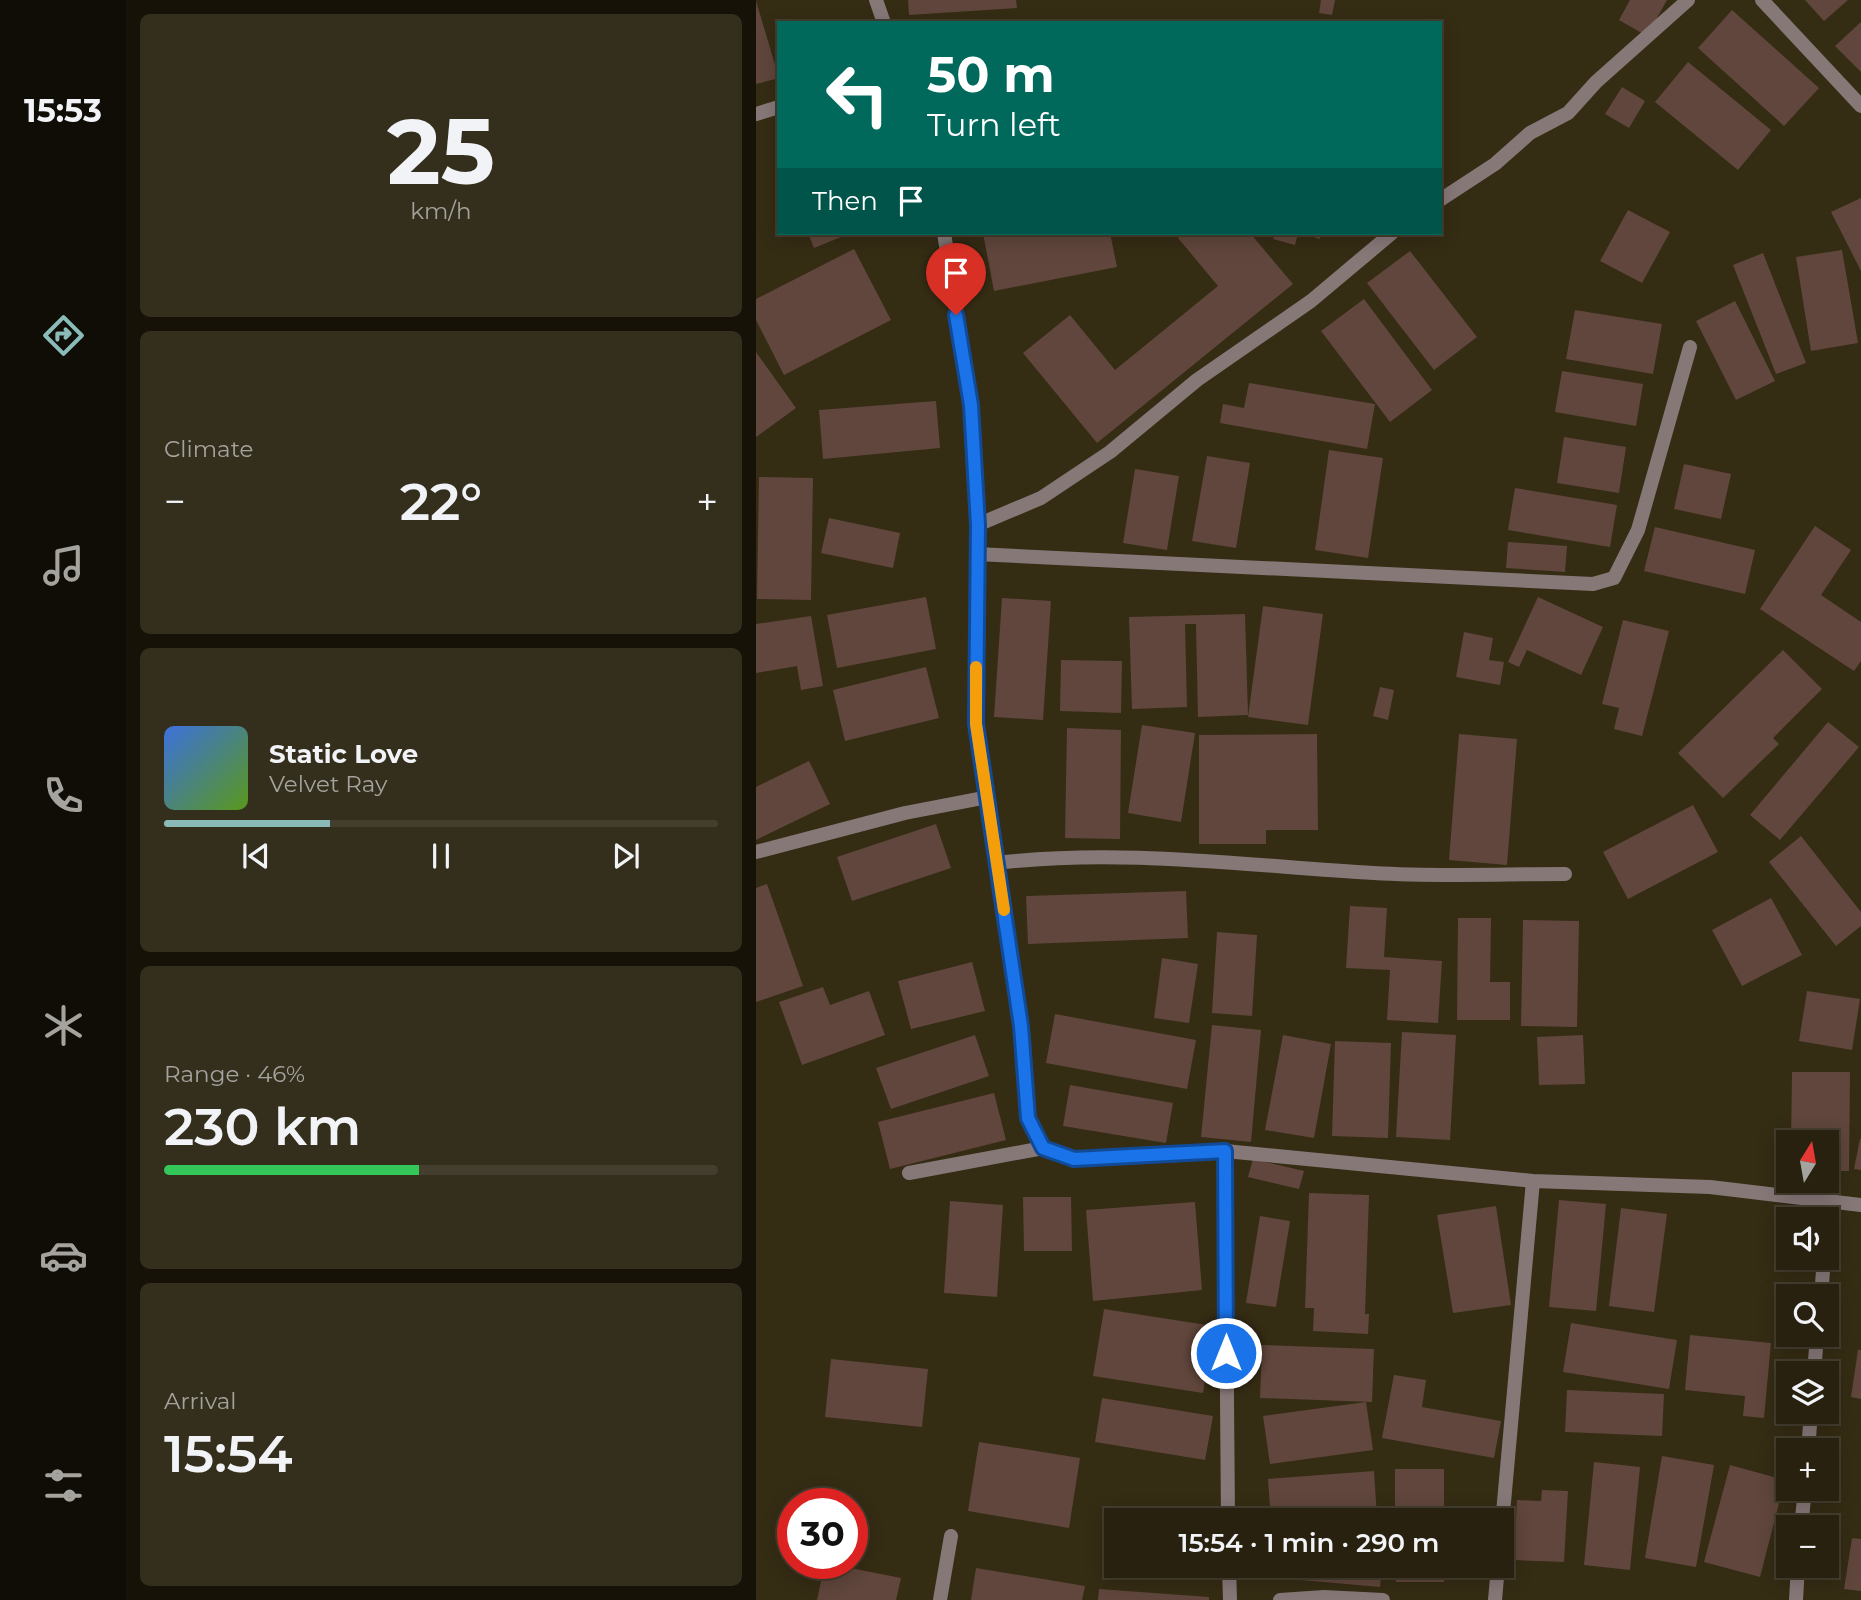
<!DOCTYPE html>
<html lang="en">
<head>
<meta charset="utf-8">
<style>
	body { margin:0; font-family:Montserrat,sans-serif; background:#342e1d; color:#f1f3f6; height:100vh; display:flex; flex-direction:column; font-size:26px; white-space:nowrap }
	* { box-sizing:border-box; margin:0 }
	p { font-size:23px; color:#a5a39e }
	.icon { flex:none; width:38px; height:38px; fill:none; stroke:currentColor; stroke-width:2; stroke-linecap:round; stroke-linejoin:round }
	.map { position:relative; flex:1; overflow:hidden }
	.sheet { display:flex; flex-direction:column; gap:14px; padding:14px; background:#161208; width:630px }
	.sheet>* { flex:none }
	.hud { position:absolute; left:21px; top:21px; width:665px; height:214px; border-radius:0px; box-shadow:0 4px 18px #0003,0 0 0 2px #443e2f; background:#00695c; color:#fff; overflow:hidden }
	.needle { width:46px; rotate:11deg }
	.fabs { position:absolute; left:1020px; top:1130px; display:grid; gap:14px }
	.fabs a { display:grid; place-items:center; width:63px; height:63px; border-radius:0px; background:#28210f; box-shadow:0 4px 18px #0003,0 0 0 2px #443e2f; font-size:35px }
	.speed { position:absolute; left:21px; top:1488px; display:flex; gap:14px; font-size:35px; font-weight:700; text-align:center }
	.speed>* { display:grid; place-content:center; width:91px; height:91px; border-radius:50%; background:#28210f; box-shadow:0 4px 18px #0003,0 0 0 2px #443e2f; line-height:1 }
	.speed .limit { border:10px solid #d22; background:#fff; color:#111 }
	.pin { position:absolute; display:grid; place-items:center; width:60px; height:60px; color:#fff; margin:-72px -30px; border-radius:50% 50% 50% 0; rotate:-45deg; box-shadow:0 0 7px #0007 }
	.pin .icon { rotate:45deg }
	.me { position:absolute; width:77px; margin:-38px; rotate:0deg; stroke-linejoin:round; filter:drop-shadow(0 0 5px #0008) }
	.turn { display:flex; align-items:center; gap:24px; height:147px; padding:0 35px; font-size:32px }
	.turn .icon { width:91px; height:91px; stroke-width:2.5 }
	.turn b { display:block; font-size:49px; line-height:60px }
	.then { display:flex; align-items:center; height:66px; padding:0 35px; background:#0003; gap:14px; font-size:26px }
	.big { font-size:52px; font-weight:600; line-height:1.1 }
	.sheet .widget { flex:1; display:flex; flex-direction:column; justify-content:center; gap:10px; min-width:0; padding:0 24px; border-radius:10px; background:#342e1d }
	.sheet .dial { align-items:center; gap:0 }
	.dial b { font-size:91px; line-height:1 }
	.song { display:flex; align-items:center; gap:21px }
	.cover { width:84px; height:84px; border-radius:10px; background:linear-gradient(135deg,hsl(220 70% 55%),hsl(90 70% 35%)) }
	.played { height:7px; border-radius:4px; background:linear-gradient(90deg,#8bbbb9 30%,#443e2f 30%) }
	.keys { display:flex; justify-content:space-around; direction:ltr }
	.heat { display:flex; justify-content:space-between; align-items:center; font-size:38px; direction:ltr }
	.charge { height:10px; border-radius:5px; background:linear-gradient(90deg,#34c759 46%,#443e2f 0) }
	.trip { position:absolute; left:348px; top:1508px; width:410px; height:70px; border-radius:0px; background:#28210f; box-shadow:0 4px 18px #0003,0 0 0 2px #443e2f; font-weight:600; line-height:70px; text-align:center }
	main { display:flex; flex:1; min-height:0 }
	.dock { display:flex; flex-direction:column; width:126px; justify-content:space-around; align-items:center; background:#100d06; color:#a5a39e }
	.dock .icon { width:49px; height:49px }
	.dock .active { color:#8bbbb9 }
	.dock b { font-size:32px; color:#f1f3f6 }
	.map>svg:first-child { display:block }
	.building { fill:#60463c }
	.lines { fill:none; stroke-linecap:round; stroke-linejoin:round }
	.minor { stroke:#877878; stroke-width:14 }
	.route-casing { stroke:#114b97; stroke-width:18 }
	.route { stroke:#1a73e8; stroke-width:12 }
	.slow { stroke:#f59e0b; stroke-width:12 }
</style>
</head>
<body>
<main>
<nav class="dock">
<b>15:53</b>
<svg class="icon active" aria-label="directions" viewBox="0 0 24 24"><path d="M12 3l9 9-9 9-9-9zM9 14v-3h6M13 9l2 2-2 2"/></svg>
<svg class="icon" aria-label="music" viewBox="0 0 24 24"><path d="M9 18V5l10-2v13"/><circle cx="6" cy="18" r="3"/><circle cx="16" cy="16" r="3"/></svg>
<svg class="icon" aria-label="phone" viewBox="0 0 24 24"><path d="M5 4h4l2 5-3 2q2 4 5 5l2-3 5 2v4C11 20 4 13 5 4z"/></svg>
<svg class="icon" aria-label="climate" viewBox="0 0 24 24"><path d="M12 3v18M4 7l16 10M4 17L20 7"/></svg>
<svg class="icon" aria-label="car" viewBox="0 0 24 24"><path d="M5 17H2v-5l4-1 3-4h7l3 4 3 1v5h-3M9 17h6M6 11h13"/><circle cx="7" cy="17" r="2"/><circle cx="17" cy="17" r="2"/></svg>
<svg class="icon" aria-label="filters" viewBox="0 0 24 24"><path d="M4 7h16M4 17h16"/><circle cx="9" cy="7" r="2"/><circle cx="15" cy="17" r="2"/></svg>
</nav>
<section class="sheet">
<div class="widget dial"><b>25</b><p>km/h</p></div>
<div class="widget"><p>Climate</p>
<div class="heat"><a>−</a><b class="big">22°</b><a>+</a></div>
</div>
<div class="widget">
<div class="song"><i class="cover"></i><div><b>Static Love</b><p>Velvet Ray</p></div></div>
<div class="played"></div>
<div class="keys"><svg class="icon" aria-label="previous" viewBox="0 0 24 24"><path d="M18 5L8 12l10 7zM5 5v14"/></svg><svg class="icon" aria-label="pause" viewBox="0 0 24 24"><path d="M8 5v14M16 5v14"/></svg><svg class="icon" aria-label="next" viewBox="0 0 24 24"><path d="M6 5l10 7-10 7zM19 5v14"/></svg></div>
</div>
<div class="widget"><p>Range · 46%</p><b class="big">230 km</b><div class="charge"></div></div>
<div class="widget"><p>Arrival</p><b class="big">15:54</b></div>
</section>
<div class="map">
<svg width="1105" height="1600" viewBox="0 0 1105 1600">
	<rect width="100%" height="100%" fill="#352c14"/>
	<path class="building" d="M152,0H260L261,8L153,15Z
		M565,0H579L576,15L563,13Z
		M874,0H911L891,36L863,20Z
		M1049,0H1092L1068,21Z
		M0,1L23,78L0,84Z
		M976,10L1063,88L1028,126L942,48Z
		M1105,22V72L1079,46Z
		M932,62L1015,130L982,170L899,102Z
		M866,87L889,101L873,128L849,114Z
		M1105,198V271L1075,212Z
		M872,210L914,232L886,283L844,261Z
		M52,233H95L58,248Z
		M227,233H354L361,267L238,291Z
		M428,233H494L537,284L341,443L267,353L314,315L359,370L462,286L422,238Z
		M519,233H542L539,245L517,239Z
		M544,233H565L564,239Z
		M98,249L135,320L28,375L0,320V299Z
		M1086,250L1102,343L1055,351L1040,257Z
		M654,251L721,337L678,370L611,283Z
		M1007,253L1050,363L1020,374L977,265Z
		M608,299L676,390L634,422L565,331Z
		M979,301L1019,381L980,400L940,321Z
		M819,310L906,324L897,374L810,359Z
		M0,352L40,408L0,437Z
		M806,371L887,384L880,426L799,412Z
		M493,383L619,404L611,449L464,423L467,404L488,408Z
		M180,401L184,448L67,459L63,410Z
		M808,437L870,447L863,493L801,483Z
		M573,450L627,458L612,558L559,550Z
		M451,456L494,463L480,548L436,541Z
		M928,464L975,474L965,519L918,509Z
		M379,469L423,476L411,550L367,543Z
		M3,477L57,478L55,600L1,599Z
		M759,488L861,505L854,547L752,530Z
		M73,518L144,533L137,568L65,553Z
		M1059,526L1095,550L1065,595L1105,622V661L1098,671L1004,609Z
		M899,527L999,550L989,594L888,571Z
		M752,542L811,546L809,572L750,568Z
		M170,597L180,649L81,668L71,615Z
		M782,597L847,627L825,675L771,650L763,667L752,662Z
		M246,598L295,601L287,720L238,717Z
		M507,606L567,614L552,725L492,717Z
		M489,614L492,715L442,717L440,624H429L431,707L376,709L373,617Z
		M55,616L67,686L45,690L41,666L0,673V624Z
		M867,620L913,631L886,736L858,729L863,708L846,704Z
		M708,632L737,638L733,660L748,662L744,685L700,677Z
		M1027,650L1066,689L1017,738L1023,744L967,798L922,753Z
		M305,660L366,661L365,713L304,711Z
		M170,667L183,718L89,741L77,690Z
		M624,687L638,690L632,720L617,716Z
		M1072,722L1103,747L1024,840L994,815Z
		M386,725L439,733L425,822L372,813Z
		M311,728L365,730L364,839L309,838Z
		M561,734L562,830H510V844H443V735Z
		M703,734L761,739L751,865L693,860Z
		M53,761L74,804L0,840V787Z
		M937,805L962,852L872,899L847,852Z
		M180,824L195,868L96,901L81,857Z
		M1045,836L1105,912V926L1080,946L1013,862Z
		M11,884L47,986L0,1002V888Z
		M430,891L432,938L272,944L270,896Z
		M1015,898L1046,955L986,986L956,930Z
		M594,906L631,908L628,957L686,961L682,1023L631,1020L634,970L590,968Z
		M702,918H735L734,982H754V1020H701Z
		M767,920L823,921L821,1027L765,1026Z
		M461,932L501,935L496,1016L456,1013Z
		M406,958L442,964L433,1023L398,1018Z
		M216,962L229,1011L155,1029L142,981Z
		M67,987L74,1005L113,991L129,1035L46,1065L23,1002Z
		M1051,991L1104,999L1096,1050L1043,1041Z
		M299,1014L440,1040L431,1089L290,1063Z
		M456,1025L505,1030L495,1142L445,1137Z
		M646,1032L700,1035L694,1140L640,1137Z
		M219,1035L233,1076L135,1109L120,1068Z
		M527,1035L575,1044L558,1138L509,1130Z
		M827,1035L829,1084L783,1085L781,1037Z
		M579,1041L635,1043L632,1138L576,1136Z
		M1036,1072H1094L1093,1171H1071V1143H1035Z
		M314,1085L417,1103L410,1143L307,1126Z
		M238,1093L250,1140L134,1169L122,1122Z
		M1104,1139H1105V1170L1098,1169Z
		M497,1159L548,1171L543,1189L492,1177Z
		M553,1193L613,1195L609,1314H613L612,1334L557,1331L558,1308H549Z
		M267,1197H315L316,1251H268Z
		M803,1200L850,1204L840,1311L793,1307Z
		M194,1201L247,1205L241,1297L188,1293Z
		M439,1202L446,1290L337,1301L330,1210Z
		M740,1206L755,1305L697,1313L681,1215Z
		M865,1208L911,1214L898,1312L853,1306Z
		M504,1216L534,1221L520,1307L490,1303Z
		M348,1309L457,1326L447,1393L337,1376Z
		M815,1323L921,1340L913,1389L807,1372Z
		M934,1335L1015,1343L1008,1418L987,1416L989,1396L929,1390Z
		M506,1345L618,1349L616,1402L504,1398Z
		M1102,1350H1105V1399L1095,1397Z
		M75,1359L172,1369L166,1427L69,1417Z
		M638,1375L670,1380L666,1407L745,1421L738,1458L626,1438Z
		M811,1390L908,1394L906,1436L809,1432Z
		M346,1398L457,1416L449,1460L339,1442Z
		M610,1402L617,1450L514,1464L507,1416Z
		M223,1442L324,1458L313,1528L212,1511Z
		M906,1456L958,1465L940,1567L889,1558Z
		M838,1462L884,1467L874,1570L828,1565Z
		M974,1465L1029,1480L1004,1577L948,1562Z
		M639,1469H688V1521H639Z
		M618,1471L621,1517L515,1521L512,1479Z
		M786,1490L812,1491L808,1562L758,1560L761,1500L785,1501Z
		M1096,1538L1105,1539V1591L1088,1589Z
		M69,1563L145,1578L140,1600H61Z
		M511,1566H626L624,1587L510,1577Z
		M640,1566H688V1582H640Z
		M220,1568L329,1586L326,1600H215Z
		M343,1589L453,1597V1600H342Z"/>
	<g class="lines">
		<path class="minor" d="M120,0L128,23
			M1006,0L1105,106
			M0,114L23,107
			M684,200L739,164L774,133L812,113L840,82L932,0
			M188,233L215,405L221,525L220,724L265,1026L272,1118L287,1148L318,1159L469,1151L777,1181L954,1187L1105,1205
			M221,525L285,498L354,452L441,380L555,301L636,233
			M220,554L837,584L858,578L882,530L934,347
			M0,852L149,813L232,797
			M241,863C365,848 494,866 618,873C681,877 746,874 809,874
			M469,1151L472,1521
			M153,1173L287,1148
			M1071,1220L1073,1199
			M1065,1297L1068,1258
			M1058,1374L1061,1335
			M1052,1451L1055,1412
			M746,1524L777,1181
			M1045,1528L1049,1489
			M473,1566L474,1600
			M184,1600L195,1536
			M524,1600L568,1597L627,1600
			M739,1600L742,1566
			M1040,1600L1042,1566"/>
	</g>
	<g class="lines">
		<defs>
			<path id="route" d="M200,315L215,405L222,525L220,724L265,1026L272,1118L287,1148L318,1159L469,1151L470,1353"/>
		</defs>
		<use href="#route" class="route-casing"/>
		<use href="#route" class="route"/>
		<path class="slow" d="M220,667V724L248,910"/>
	</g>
</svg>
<div class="fabs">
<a><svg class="needle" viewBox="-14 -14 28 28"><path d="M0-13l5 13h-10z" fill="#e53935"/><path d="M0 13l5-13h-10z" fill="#a5a39e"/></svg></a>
<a><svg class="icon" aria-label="sound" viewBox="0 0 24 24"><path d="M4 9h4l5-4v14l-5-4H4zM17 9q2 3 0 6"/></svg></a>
<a><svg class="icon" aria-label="search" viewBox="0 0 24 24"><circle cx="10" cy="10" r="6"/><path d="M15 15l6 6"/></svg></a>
<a><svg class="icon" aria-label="layers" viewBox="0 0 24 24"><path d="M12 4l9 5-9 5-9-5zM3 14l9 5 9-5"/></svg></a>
<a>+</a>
<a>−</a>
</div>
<div class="speed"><div class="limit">30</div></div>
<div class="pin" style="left:200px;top:315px;background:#d93025"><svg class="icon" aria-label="arrive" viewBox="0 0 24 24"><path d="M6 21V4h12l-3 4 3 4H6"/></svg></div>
<svg class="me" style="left:470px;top:1353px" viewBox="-20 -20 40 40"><circle r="17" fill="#1a73e8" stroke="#fff" stroke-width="3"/><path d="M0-11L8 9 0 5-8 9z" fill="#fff"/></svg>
<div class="trip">15:54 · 1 min · 290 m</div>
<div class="hud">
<div class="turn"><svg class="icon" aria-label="left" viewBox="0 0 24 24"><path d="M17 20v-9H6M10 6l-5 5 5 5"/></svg><div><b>50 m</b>Turn left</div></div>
<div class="then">Then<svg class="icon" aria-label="arrive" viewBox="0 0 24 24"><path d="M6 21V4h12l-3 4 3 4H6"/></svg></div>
</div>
</div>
</main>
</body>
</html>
